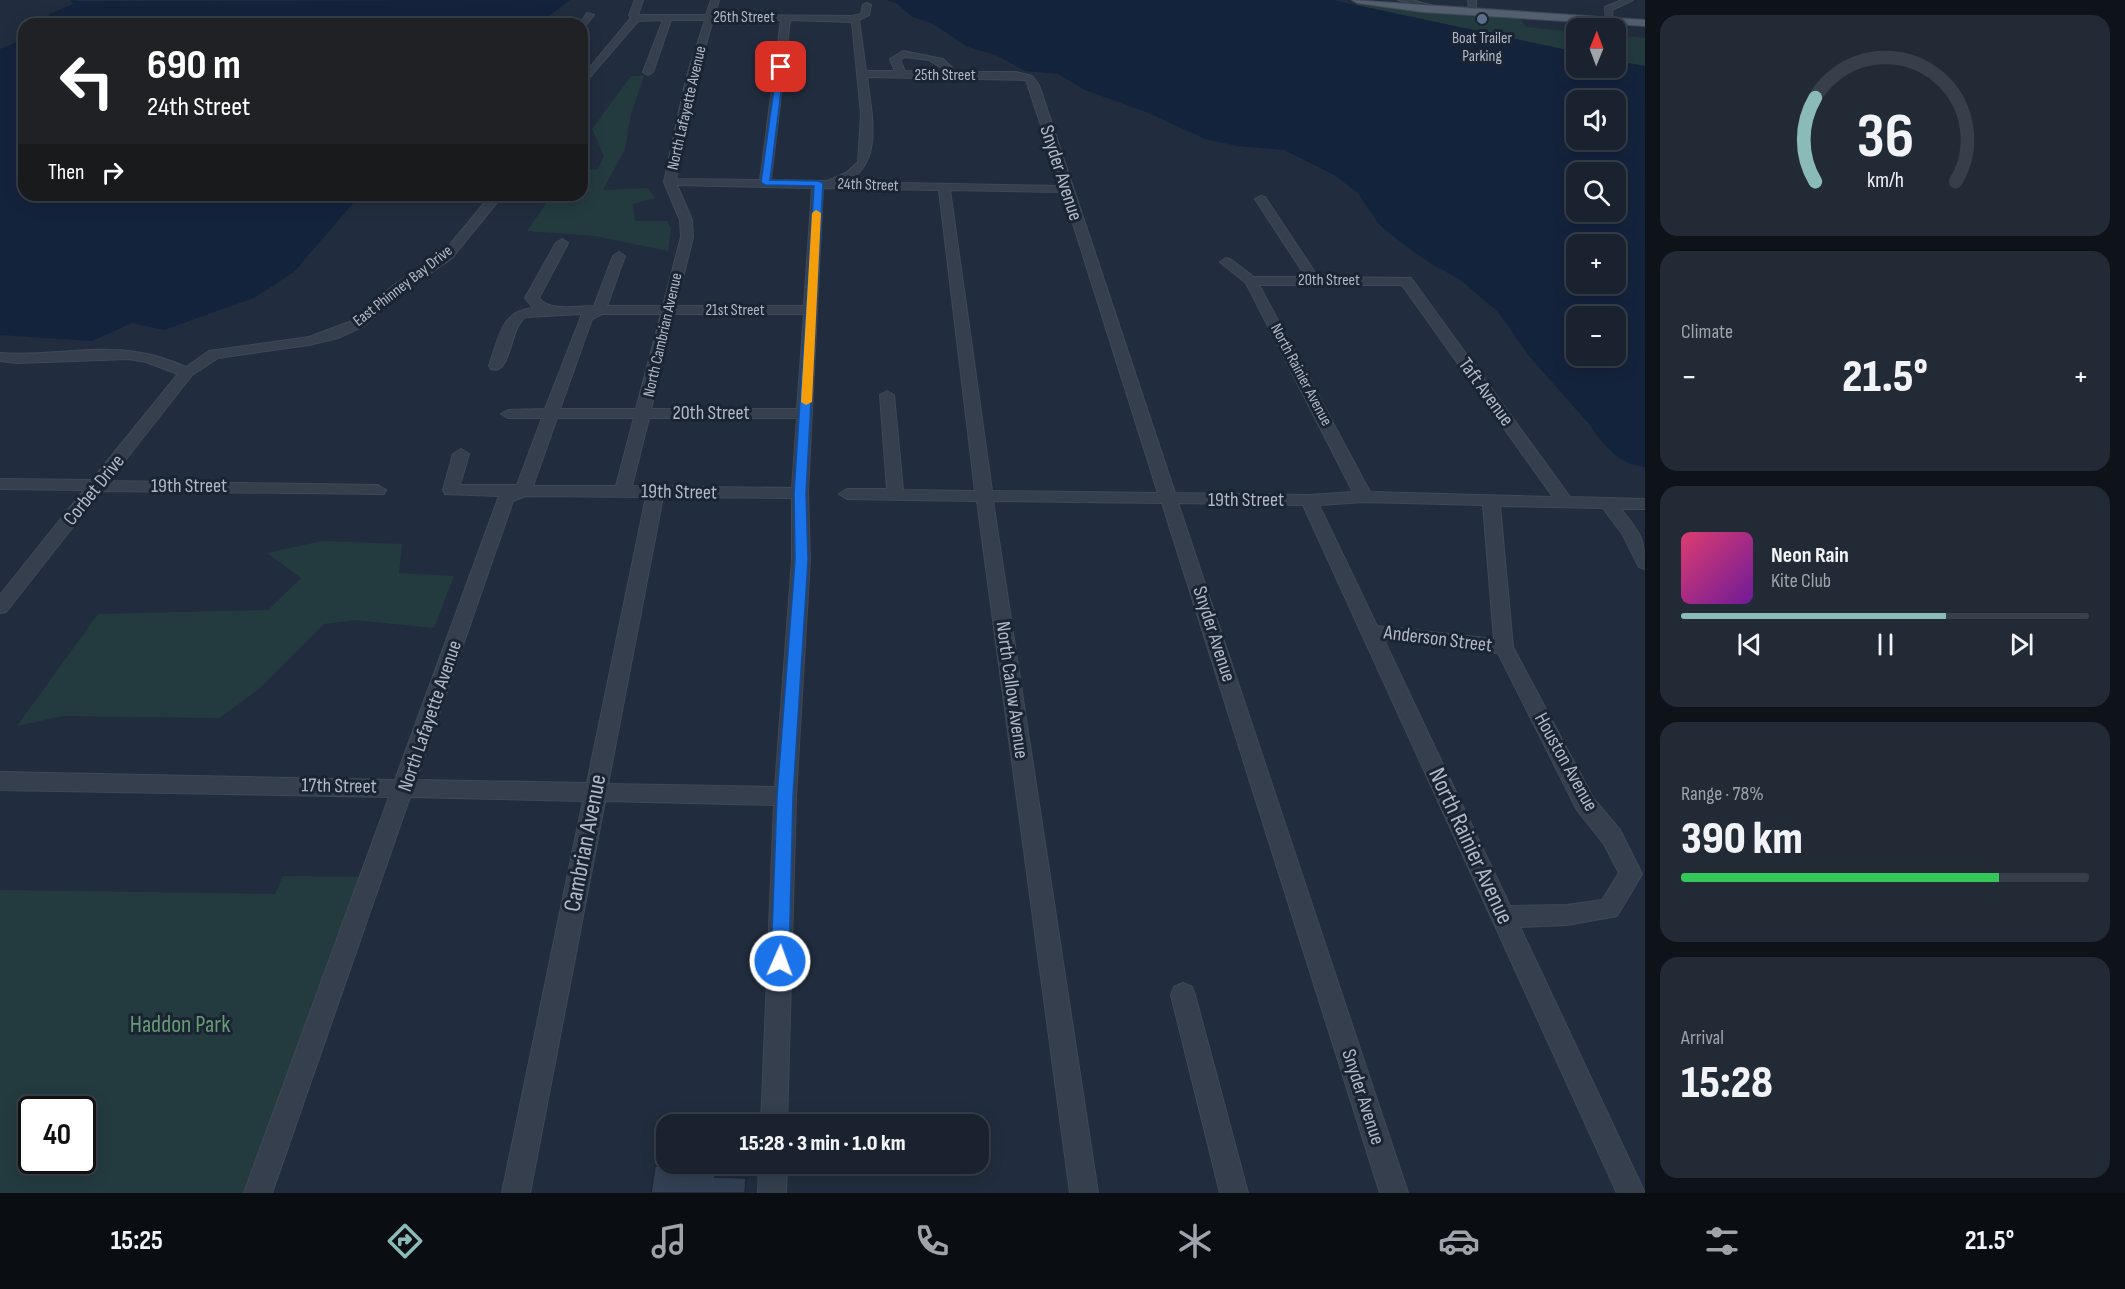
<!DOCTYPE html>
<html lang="en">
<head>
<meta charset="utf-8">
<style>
	body { margin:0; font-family:"Sofia Sans Condensed",sans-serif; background:#222a36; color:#f1f3f6; height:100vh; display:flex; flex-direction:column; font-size:22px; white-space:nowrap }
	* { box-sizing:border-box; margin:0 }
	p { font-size:20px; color:#9fa4aa }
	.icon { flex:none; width:33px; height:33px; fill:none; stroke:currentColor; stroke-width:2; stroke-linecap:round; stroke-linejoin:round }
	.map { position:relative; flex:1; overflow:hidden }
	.side { display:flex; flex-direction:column; gap:15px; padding:15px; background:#0e1319; width:480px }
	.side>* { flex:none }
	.hud { position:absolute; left:18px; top:18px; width:570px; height:183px; border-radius:18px; box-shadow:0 3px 15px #0003,0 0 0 2px #373f4a; background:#202124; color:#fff; overflow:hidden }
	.needle { width:39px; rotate:1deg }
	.tools { position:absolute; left:1566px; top:18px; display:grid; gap:12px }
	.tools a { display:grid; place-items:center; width:60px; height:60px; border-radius:12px; background:#19222e; box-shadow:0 3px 15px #0003,0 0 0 2px #373f4a; font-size:30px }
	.speed { position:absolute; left:18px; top:1096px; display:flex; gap:12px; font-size:30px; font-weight:700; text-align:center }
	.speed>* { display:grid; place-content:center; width:78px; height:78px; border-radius:50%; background:#19222e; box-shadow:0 3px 15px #0003,0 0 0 2px #373f4a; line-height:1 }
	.speed .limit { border:3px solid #111; border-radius:9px; background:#fff; color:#111 }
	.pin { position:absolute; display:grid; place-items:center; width:51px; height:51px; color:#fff; margin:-26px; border-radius:12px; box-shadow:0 3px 9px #0006 }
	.me { position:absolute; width:66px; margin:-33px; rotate:2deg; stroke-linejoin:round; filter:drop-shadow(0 0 4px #0008) }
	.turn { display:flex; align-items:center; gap:21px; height:126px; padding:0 30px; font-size:27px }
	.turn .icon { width:78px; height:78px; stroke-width:2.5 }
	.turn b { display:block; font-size:42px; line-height:51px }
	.then { display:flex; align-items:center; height:57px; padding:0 30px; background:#0003; gap:12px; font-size:22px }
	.big { font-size:45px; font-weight:800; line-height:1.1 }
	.side .card { flex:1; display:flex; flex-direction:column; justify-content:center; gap:9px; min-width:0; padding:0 21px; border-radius:18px; background:#222a36 }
	.side .dial { align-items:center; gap:0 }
	.dial svg { height:156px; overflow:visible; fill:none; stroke:#373f4a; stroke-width:7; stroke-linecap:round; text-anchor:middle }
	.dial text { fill:#f1f3f6; stroke:none }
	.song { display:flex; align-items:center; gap:18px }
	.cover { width:72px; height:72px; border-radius:9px; background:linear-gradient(135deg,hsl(340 70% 55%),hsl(280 70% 35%)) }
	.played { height:6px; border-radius:3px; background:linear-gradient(90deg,#8bbbb9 65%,#373f4a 65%) }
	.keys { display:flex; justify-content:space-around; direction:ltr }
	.heat { display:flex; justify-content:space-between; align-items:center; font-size:33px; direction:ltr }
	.charge { height:9px; border-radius:4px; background:linear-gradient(90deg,#34c759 78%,#373f4a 0) }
	.trip { position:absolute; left:656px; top:1114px; width:333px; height:60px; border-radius:18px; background:#19222e; box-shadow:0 3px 15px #0003,0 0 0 2px #373f4a; font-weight:800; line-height:60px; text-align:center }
	.menu { display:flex; height:96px; justify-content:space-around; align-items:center; background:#0a0e12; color:#9fa4aa }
	.menu .icon { width:42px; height:42px }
	.menu .active { color:#8bbbb9 }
	.menu b { font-size:27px; color:#f1f3f6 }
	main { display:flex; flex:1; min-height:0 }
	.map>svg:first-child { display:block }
	.green { fill:#233b3f; fill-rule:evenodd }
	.water { fill:#14233c; fill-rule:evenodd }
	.building { fill:#334054; stroke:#1d2634; stroke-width:1.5 }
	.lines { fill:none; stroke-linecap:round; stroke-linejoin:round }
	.minor-casing { stroke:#3f4856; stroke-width:2 }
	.major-casing { stroke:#3f4856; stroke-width:2 }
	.minor { fill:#353f4e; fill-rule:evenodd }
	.major { fill:#535e6e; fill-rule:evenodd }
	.route { fill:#1a73e8; stroke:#114b97; stroke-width:1.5 }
	.slow { fill:#f59e0b }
	.service-dot { fill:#5c6f8a; stroke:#1b2432; stroke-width:2 }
	.labels { text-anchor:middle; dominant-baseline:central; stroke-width:6; stroke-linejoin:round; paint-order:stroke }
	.far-street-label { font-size:16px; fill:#b1b9c9; stroke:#1b2432 }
	.far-poi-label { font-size:16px; fill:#b1b9c9; stroke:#1b2432 }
	.street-label { font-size:20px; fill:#b1b9c9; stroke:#1b2432 }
	.near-street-label { font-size:24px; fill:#b1b9c9; stroke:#1b2432 }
	.near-park-label { font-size:24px; fill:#669c74; stroke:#1b2432 }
</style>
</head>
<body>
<main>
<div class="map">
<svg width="1645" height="1193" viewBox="0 0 1645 1193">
	<rect width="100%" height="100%" fill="#212d3e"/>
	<path class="green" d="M1363,1L1517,15L1526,27L1576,32V52L1355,5Z
		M1616,35L1645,38V66L1616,61Z
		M631,76H644L631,114L625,149L603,190L648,188L655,198L633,204L635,221H667L671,229L668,251L595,236L527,231L552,195H582V170L598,169L604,156L592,129Z
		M322,541L402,544L399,573L454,576L434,628L354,620L324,624L259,689L219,718L63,716L17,726L98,614L268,610L301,578L267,553Z
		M283,876L372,877L258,1193H0V890L275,894ZM32,1110H82V1161H32Z"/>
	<path class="water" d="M71,0L80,1L570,0L539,24H42L51,13L73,4Z
		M886,0H1333L1576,52V68H1616V61L1645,66V467L1630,464L1616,456L1603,443L1589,424L1529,356L1498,312L1459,279L1428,262L1390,234L1378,223L1358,193L1334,175L1284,150L1237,146L1205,139L1146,112L1085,90L1058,74L1025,71L996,55L968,47L933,24L911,16L896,3ZM1576,100H1616V140H1576ZM1576,172H1616V212H1576ZM1576,244H1616V284H1576ZM1576,316H1616V356H1576Z
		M24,39V195H360L294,272L254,298L164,330L132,323L92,341L0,335V49Z"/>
	<path class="building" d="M655,1166L716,1168L715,1177L746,1178L745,1193H651Z"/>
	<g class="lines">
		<defs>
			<path id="minor" d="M635,0H643L638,15H706L711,0H719L715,15L852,16L861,14L863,5L867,3L871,5L869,15L859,20L866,71H895L890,59L903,51L943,59L957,72H1016L1032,76L1039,85L1175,493L1309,495L1353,492L1246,283L1220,262L1226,258L1230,259L1254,277H1306L1255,199L1261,196L1265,197L1318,277L1411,278L1570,497L1645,499V509H1621C1640,533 1645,537 1645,569L1639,567L1623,535L1603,508L1500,506L1513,647L1593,798L1620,830L1642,874L1617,916L1567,925L1520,927L1645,1193H1617L1303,505L1178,503L1408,1193H1380L1162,503L993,501L1098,1193H1070L977,501L847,499L839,494L847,489H887L880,395L887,391L894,395L903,490L975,491L939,190L823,188L808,493L810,560L796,796L787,1125H761L774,805L605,801L530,1193H502L583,801L410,797L272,1193H244L389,797L0,790V772L395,780L499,496L445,494L443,490L453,454L461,449L469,454L460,485H517L542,418H508L501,414L508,410L545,409L582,314L526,317C510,327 512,366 496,370L491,369L489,366C499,339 500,311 533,308L525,298L556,243L562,239L568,243L539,298C549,312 578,306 594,306L613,256L619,252L625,256L607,306H663L681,237L680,220L664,182L686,79L705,20H671L653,72L648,75L643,72L663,20L638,21L582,86V77L631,18L629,15ZM713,20H781L760,180L676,179L696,79ZM790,20L852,22L861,114L858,162L846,173L827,181L771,180ZM905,57L929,60L948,72L905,71L900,60ZM867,77L1026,80L1061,186L845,182C885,164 871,112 867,77ZM677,185L812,188L804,306H676L693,237L692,220ZM950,190L1063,192L1158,493L992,491ZM1259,285H1402L1553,497L1370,492ZM602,314H661L636,409H560L592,319ZM674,314H804L797,409H651ZM557,418H634L616,486H533ZM649,418H797L792,488L632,486ZM526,496L646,497L587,783L416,780L513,501ZM663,497L792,498V560L775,787L608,784ZM1364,502L1483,505L1494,639L1377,626L1319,505ZM1384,640L1498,653L1577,810L1604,844L1619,873L1602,900L1567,905L1510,906Z
				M1398,0H1412L1448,10L1444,12Z
				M1468,0H1476V14L1469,12Z
				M1622,0H1633L1612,10L1613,21L1606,23L1605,7Z
				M587,13L594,15L582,30L580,24Z
				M491,195H503L451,259L404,291L362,327L338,338L309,345L218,358L192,375L109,481L378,485L386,490L384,494L101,491L6,612L0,613V595L84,490L0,489V479L92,480L178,374L146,362L129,359L17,363L0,361V353C45,357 91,345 136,352C153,354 170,360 186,367L209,351L309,337L352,321L394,285L443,253Z
				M1183,983L1192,987L1195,995L1248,1193H1220L1171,995L1174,987Z
				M759,1164H787L786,1193H758Z"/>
			<path id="major" d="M1352,0L1645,20V26L1422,12L1357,3Z"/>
		</defs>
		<use href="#minor" class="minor-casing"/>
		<use href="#major" class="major-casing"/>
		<use href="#minor" class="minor"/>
		<use href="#major" class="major"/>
	</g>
	<path class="route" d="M781,65L784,67L770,180L818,181L823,183L806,493L808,560L793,796L789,961L786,967L780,969L773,967L771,961L777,796L795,560L794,493L814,186L765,185L761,182L777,67Z"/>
	<path class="slow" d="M816,210L821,213L812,402L806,405L801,402L812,213Z"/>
	<circle class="service-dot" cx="1482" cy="19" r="6"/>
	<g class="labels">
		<g class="far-street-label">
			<text x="744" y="17">26th Street</text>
			<text x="945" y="75">25th Street</text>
			<text transform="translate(687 108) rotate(-77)">North Lafayette Avenue</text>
			<text transform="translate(868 185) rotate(2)">24th Street</text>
			<text x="1329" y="280">20th Street</text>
			<text transform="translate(403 286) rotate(-38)">East Phinney Bay Drive</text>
			<text x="735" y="310">21st Street</text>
			<text transform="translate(663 335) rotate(-77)">North Cambrian Avenue</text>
			<text transform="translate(1301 375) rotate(62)">North Rainier Avenue</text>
		</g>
		<g class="far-poi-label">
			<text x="1482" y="38">Boat Trailer<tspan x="1482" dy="18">Parking</tspan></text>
		</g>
		<g class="street-label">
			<text transform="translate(1061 173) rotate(72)">Snyder Avenue</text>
			<text transform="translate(1486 392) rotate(54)">Taft Avenue</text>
			<text x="711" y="413">20th Street</text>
			<text x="189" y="486">19th Street</text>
			<text transform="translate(94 490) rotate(-51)">Corbet Drive</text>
			<text transform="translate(679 492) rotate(1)">19th Street</text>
			<text x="1246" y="500">19th Street</text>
			<text transform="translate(1214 634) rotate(72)">Snyder Avenue</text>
			<text transform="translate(1438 639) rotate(7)">Anderson Street</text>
			<text transform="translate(1012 690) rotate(82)">North Callow Avenue</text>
			<text transform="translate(430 716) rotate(-71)">North Lafayette Avenue</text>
			<text transform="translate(1566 762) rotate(61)">Houston Avenue</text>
			<text transform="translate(339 786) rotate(1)">17th Street</text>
			<text transform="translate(1363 1097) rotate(72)">Snyder Avenue</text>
		</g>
		<g class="near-street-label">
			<text transform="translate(585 843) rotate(-79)">Cambrian Avenue</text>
			<text transform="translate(1471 846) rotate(65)">North Rainier Avenue</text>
		</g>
		<g class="near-park-label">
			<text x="180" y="1024">Haddon Park</text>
		</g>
	</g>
</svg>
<div class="tools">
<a><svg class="needle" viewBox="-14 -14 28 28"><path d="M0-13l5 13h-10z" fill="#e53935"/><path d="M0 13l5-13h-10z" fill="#9fa4aa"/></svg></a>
<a><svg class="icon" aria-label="sound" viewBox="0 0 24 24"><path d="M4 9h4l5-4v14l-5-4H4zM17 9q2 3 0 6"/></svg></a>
<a><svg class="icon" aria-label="search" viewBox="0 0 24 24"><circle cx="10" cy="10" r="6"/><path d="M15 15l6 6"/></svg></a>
<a>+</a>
<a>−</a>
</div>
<div class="speed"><div class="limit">40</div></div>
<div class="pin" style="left:781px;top:67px;background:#d93025"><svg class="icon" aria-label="arrive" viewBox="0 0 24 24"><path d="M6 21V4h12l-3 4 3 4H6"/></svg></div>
<svg class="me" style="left:780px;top:961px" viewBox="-20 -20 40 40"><circle r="17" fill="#1a73e8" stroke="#fff" stroke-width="3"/><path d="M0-11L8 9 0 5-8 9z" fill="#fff"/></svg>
<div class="trip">15:28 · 3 min · 1.0 km</div>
<div class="hud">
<div class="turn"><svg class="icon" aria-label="left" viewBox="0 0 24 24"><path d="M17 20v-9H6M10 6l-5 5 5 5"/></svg><div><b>690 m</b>24th Street</div></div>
<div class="then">Then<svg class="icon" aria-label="right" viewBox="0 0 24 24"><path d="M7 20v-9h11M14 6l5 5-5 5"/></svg></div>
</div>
</div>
<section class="side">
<div class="card dial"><svg viewBox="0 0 100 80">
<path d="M14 69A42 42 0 1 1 86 69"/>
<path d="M14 69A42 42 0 0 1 14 26" stroke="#8bbbb9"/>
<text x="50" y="56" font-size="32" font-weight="700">36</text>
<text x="50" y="72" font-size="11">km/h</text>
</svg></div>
<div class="card"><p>Climate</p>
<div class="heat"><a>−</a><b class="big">21.5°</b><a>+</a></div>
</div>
<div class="card">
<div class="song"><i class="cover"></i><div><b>Neon Rain</b><p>Kite Club</p></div></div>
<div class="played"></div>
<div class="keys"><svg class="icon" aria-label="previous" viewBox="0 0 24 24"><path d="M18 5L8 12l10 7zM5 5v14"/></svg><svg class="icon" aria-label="pause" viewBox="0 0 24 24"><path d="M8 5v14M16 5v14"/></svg><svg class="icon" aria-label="next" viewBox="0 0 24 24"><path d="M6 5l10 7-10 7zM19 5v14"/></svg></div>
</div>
<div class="card"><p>Range · 78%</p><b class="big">390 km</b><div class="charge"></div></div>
<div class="card"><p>Arrival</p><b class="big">15:28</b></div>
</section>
</main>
<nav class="menu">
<b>15:25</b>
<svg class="icon active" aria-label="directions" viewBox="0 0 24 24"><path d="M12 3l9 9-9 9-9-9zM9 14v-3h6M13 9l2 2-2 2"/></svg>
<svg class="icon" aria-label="music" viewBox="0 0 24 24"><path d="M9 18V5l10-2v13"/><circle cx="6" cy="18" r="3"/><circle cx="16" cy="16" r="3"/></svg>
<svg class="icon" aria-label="phone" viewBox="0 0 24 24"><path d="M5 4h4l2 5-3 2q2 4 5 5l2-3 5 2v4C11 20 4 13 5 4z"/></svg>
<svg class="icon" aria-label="climate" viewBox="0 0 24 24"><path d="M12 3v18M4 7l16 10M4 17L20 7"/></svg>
<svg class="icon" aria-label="car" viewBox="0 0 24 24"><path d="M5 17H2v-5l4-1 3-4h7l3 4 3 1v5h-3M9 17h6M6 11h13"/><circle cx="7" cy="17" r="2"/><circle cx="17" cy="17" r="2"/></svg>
<svg class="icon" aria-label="filters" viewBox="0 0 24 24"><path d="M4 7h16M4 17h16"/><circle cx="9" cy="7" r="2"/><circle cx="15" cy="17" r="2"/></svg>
<b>21.5°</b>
</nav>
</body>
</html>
